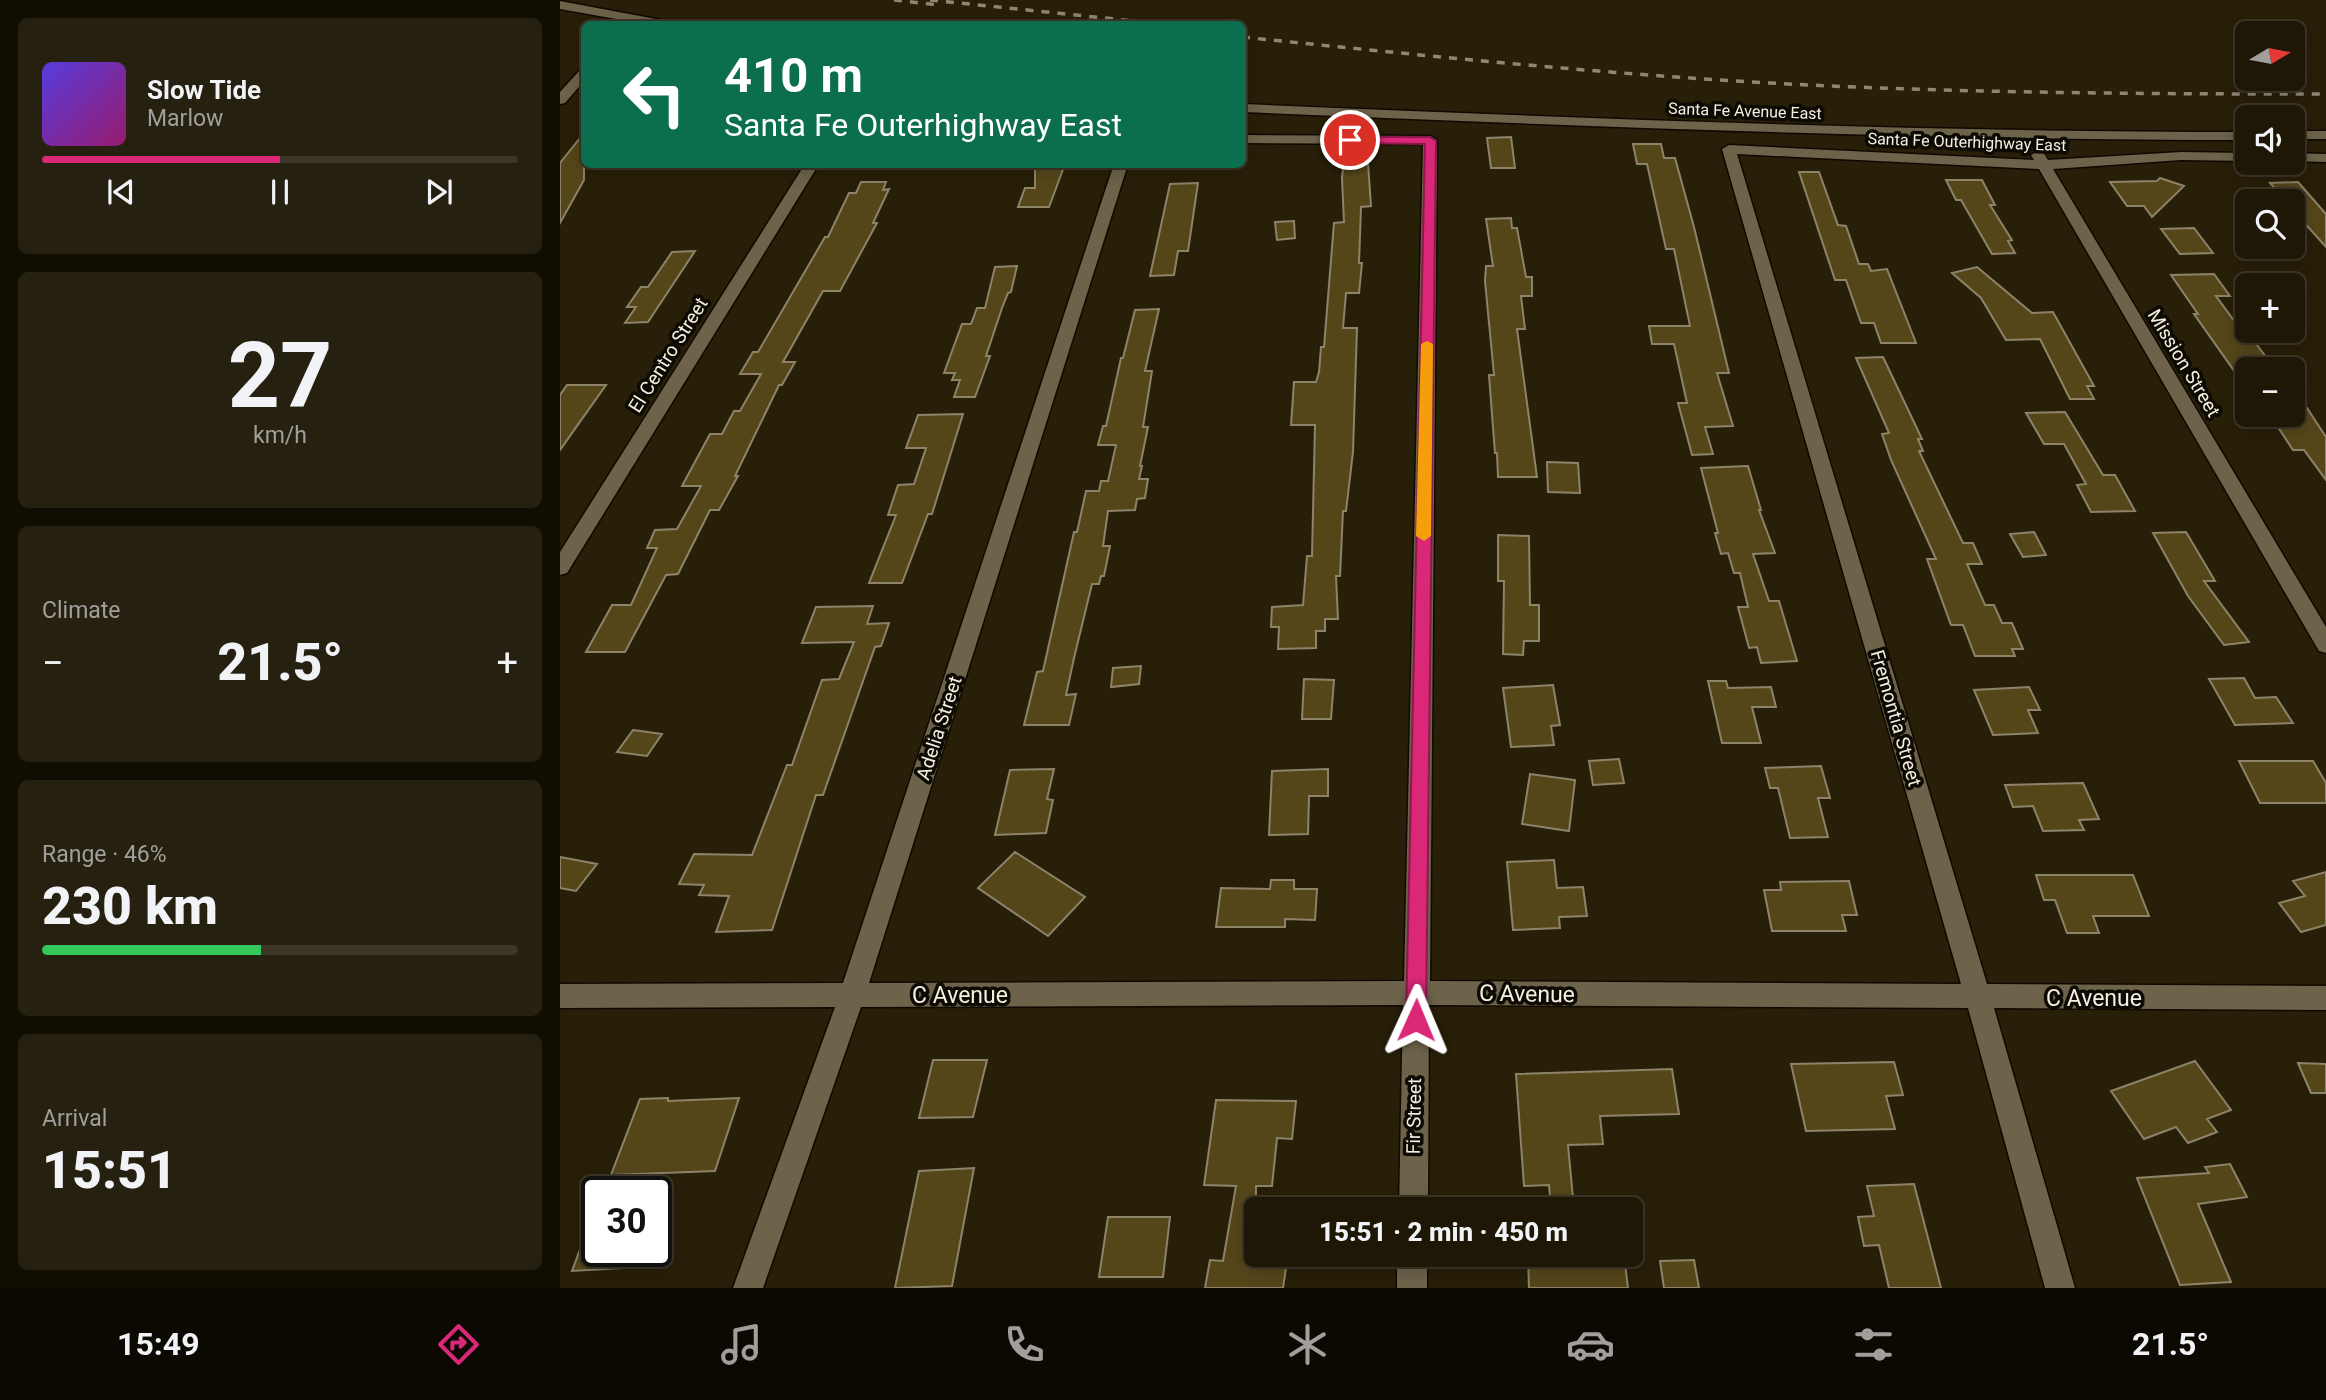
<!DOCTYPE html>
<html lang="en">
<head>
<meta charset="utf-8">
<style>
	body { margin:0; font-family:Roboto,sans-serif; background:#262010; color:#f1f3f6; height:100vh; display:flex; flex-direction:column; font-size:26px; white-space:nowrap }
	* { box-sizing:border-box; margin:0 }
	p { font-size:23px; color:#a19f9b }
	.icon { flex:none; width:38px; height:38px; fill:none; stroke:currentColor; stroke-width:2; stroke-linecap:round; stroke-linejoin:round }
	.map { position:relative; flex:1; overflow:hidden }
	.panel { display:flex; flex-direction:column; gap:18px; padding:18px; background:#100d03; width:560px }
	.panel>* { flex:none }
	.hud { position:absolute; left:21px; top:21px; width:665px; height:147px; border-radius:10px; box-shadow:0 4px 18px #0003,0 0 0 2px #3c3628; background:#0b6e4f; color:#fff; overflow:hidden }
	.needle { width:46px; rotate:80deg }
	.tools { position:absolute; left:1675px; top:21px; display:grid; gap:14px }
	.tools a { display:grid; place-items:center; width:70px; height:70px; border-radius:10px; background:#1e1706; box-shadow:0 4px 18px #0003,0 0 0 2px #3c3628; font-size:35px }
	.speed { position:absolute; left:21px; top:1176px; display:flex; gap:14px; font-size:35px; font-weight:700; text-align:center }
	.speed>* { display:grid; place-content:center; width:91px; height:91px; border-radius:50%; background:#1e1706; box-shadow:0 4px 18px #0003,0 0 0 2px #3c3628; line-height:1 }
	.speed .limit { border:4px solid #111; border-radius:10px; background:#fff; color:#111 }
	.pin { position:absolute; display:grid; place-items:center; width:60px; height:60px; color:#fff; margin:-30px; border:4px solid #fff; border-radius:50%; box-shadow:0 2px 7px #0007 }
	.me { position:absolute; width:77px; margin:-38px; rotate:1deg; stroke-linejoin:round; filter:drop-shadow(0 0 5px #0008) }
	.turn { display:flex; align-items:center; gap:24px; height:147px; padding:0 28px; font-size:32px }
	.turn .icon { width:91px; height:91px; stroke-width:2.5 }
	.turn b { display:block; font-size:49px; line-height:60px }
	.big { font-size:52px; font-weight:800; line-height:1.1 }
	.panel .card { flex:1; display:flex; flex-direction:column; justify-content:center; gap:10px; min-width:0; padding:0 24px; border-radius:10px; background:#262010 }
	.panel .dial { align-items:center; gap:0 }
	.dial b { font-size:91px; line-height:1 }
	.song { display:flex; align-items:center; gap:21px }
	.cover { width:84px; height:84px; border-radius:10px; background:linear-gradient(135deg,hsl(250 70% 55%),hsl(320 70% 35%)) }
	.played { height:7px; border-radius:4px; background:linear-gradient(90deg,#db2777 50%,#3c3628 50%) }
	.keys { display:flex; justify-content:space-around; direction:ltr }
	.heat { display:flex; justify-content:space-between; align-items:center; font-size:38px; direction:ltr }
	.charge { height:10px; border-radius:5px; background:linear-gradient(90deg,#34c759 46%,#3c3628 0) }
	.trip { position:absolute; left:684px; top:1197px; width:399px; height:70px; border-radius:10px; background:#1e1706; box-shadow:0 4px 18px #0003,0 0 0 2px #3c3628; font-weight:800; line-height:70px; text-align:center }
	.dock { display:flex; height:112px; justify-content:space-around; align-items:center; background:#0c0902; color:#a19f9b }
	.dock .icon { width:49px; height:49px }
	.dock .selected { color:#db2777 }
	.dock b { font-size:32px; color:#f1f3f6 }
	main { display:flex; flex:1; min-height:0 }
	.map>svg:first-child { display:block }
	.building { fill:#55461a; stroke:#8d8369; stroke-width:2 }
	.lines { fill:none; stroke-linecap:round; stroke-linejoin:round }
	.minor-casing { stroke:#110900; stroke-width:3 }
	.minor { fill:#6c634a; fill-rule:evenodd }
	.rail { stroke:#8e8774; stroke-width:3.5; stroke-dasharray:8 8; stroke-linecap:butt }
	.route { fill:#db2777; stroke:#8e194d; stroke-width:2 }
	.slow { fill:#f59e0b }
	.labels { text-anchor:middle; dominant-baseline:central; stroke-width:7; stroke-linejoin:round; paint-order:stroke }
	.far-street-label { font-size:16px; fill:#f4efe1; stroke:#0d0a03 }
	.street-label { font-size:19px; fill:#f4efe1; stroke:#0d0a03 }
	.near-street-label { font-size:23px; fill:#f4efe1; stroke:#0d0a03 }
</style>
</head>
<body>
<main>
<section class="panel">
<div class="card">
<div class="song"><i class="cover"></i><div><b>Slow Tide</b><p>Marlow</p></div></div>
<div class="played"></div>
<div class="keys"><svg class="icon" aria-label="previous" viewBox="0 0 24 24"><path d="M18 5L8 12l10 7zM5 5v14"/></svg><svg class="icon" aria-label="pause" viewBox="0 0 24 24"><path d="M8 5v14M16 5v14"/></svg><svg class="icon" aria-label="next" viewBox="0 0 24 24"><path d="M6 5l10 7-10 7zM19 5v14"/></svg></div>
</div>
<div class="card dial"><b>27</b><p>km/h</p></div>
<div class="card"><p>Climate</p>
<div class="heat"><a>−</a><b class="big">21.5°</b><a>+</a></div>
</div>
<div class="card"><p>Range · 46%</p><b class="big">230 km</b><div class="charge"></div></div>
<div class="card"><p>Arrival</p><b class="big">15:51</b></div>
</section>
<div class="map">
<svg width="1766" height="1288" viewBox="0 0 1766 1288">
	<rect width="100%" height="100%" fill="#281f08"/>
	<path class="building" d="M24,133V180L0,223V163Z
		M951,137L955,168H931L927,138Z
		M1073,144H1101L1104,158H1115L1134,227L1169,373H1157L1173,426L1145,427L1153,454L1132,455L1118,403H1127L1114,344H1092L1089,326H1130L1114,249H1106L1087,164H1077Z
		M785,149H807L811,206L801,207L799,263H802L799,293H786L783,328H797L793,452L786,511H783L780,576H776L778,619H765V631H756V648L718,649L719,627H711L712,607L743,605L747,556H752L755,425H731L734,382H756L759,372L761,347H764L774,223L784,222L782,178Z
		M475,164H505L489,207H458L465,188H475Z
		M1239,172H1259L1278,225L1286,226L1299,264H1308L1311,271L1327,269L1356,343H1321L1314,323H1301L1286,280H1275Z
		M1600,178L1624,186L1592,217L1584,206H1567L1550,182L1597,181Z
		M1386,180H1422L1435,205H1430L1452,240L1448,241L1455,253L1432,254L1401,200H1396Z
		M301,182H326L323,190L329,189L313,223H317L280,291H263L223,362H235L222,385H219L175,476H178L159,510H150L118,574L106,575L65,652H26L52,605H71L97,548H87L95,530L117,529L141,486H122L150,434H162L174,411H180L201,374H180L193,352H198L265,237H268L289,193H296Z
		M1738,182L1766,214V247L1732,209V201H1726L1710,183Z
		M638,183L628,251H618L614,275L590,276L610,184Z
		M951,218L952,228H957L966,277H972V296H961L965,329H957L977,477H938L937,453H935L929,375H934L925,281L926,266H933L926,219Z
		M734,221L735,238L717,240L715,222Z
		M1634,228L1653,253L1620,254L1601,229Z
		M135,251L88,322L65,323L76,307H67L81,287H88L112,252Z
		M457,266L451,292L448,293L442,308L426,356H430L415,397H394L400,380H392L395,373H384L402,324H411L417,308H425L435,267Z
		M1417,267L1472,313L1493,312L1534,386H1527L1534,399H1510L1480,339L1446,340L1421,298L1392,273Z
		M1654,274L1670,296H1656L1686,337H1691L1715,369H1687V389L1634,314H1638L1611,275Z
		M599,309L585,371H592L583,427H588L580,466H582L579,479H588L585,498L577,499L575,510L548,511L543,546H550L544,576H541L539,584H532L514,658L506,695L516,694L509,725H464L477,672L483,671L514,532H517L526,491H539L541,481H548L556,445H538L543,426H546L561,358H563L575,310Z
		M1323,357L1362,439H1358L1363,451H1359L1403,543H1413L1422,564H1407L1425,605H1434L1442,623H1452L1463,649H1452L1455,656H1415L1403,625H1391L1367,559H1376L1331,460L1322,434L1329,433L1296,358Z
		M7,385H46L0,450V395Z
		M1732,408H1747L1766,437V480L1744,450H1733L1710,415H1732Z
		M1505,412L1543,475H1555L1575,511L1531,512L1517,485L1526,484L1504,444H1484L1466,413Z
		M403,414L372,514H368L342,583H309L336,515H328L338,485L354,484L366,448H346L358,415Z
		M987,462L1018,463L1020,493L988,492Z
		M1188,466L1201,510H1199L1215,553L1193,554L1209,601H1219L1237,661L1201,663L1197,647L1189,648L1178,607H1188L1180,573H1174L1168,553L1161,554L1155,533H1158L1141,468Z
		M1474,532L1486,555L1463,557L1450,534Z
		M1626,532L1655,581H1644L1689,642L1664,645L1628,596L1593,533Z
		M938,535L969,536L970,605H979V641H964L963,655L943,654L944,581H938Z
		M313,606L307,624L329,623L321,646L315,647L263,795H256L212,930L156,932L169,896L139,895L144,885L119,884L134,854L192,855L227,765H232L262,680L279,679L294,642L242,643L256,607Z
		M581,666L579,684L551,687L553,668Z
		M1684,678L1695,698L1716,697L1733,723L1675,725L1649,679Z
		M744,679L774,680L771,719H742Z
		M1148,681H1166L1168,688L1211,687L1216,707H1192L1201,743H1162Z
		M993,685L1000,725L991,726L994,745L951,747L943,688Z
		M1469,687L1480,710H1468L1478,733L1433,735L1414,690Z
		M73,730L102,734L87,756L57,752Z
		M1059,759L1064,783L1033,785L1029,761Z
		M1679,761H1753L1766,783V803H1700Z
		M1261,766L1270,798H1258L1268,837L1230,838L1218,788H1210L1205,768Z
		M494,769L487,799L493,800L486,833L435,835L450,770Z
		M768,769V796H749L748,834L709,835L712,771Z
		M970,774L1015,780L1009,831L962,824Z
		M1523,783L1539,819L1519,820L1524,830L1483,831L1473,806L1453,807L1445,785Z
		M455,852L525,897L488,936L418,888Z
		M0,857L37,864L16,891L0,888Z
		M994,860L997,888L1023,887L1027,916L999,917L1000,928L953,930L947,862Z
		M1766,872V925L1741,932L1719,903L1745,896L1733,881Z
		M1476,875H1573L1589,916H1533L1539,933H1507L1495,900H1484Z
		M711,880H734V889H757L755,920L725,919V927H656L661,888L710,889Z
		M1289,881L1297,915H1282L1286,931H1212L1204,890H1221L1220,882Z
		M373,1060H427L413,1117L359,1118Z
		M1635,1061L1671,1110L1647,1119L1657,1132L1628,1143L1616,1127L1584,1139L1551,1091Z
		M1334,1062L1343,1095L1326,1096L1335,1129L1246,1131L1231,1064Z
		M1738,1063L1766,1064V1093H1751Z
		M1112,1069L1119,1114L1040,1116L1043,1144L1008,1145L1014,1209H991L989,1185L964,1186L956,1074Z
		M108,1098V1101L179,1098L155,1171L51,1175L80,1099Z
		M656,1100L736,1101L732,1139L717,1138L712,1186H696V1255H728L723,1288H645L650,1260L663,1261L676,1186L644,1185Z
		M1670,1164L1687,1197L1638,1204L1671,1282L1620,1285L1577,1178L1649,1173L1645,1167Z
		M414,1168L392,1286L335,1288L359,1171Z
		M1354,1184L1381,1288H1329L1319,1245L1304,1246L1298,1217L1314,1216L1307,1186Z
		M35,1209L37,1251H68L62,1268L12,1271Z
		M548,1217H610L603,1277H539Z
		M994,1255H1064L1068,1288H969L968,1258H994Z
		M1134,1260L1139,1288H1104L1100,1261Z"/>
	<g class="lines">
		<defs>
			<path id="minor" d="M0,1L101,20L107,24H84L0,9Z
				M24,70V81L5,103L0,104V92L19,71Z
				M682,104C1017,118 1352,132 1687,132V140C1352,140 1017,126 682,112Z
				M1732,131H1766V139H1732Z
				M682,135L870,136L877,140L870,981L1401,984L1162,149L1169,145L1474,160L1471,155L1478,151L1483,152L1488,160L1621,152L1687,153V161L1621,160L1493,169L1766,627V653L1759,651L1479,169L1177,154L1427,984L1766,986V1010L1434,1008L1515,1288H1485L1408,1008L869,1005L868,1209H839L843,1005L301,1007L203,1288H173L275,1007L0,1008V984L283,983L554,164H568L309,983L844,981L863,144L682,143Z
				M1732,153L1766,154V162L1732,161Z
				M245,164H259L7,573L0,575V552Z
				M837,1255H867V1288H837Z"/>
		</defs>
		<use href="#minor" class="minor-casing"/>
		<use href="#minor" class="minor"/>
		<path class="rail" d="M334,0L379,5
			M370,0L603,24
			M682,37C858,55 1033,73 1209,83C1395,93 1580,94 1766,94"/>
	</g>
	<path class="route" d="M786,137H870L876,141L866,1020L863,1026L856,1029L849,1026L846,1020L865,144L790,143L786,142Z"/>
	<path class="slow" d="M867,341L873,344L871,536L864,541L856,536L861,344Z"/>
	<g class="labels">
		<g class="far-street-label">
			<text transform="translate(1185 111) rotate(2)">Santa Fe Avenue East</text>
			<text transform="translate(1407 142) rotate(2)">Santa Fe Outerhighway East</text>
		</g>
		<g class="street-label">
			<text transform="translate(108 355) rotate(-58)">El Centro Street</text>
			<text transform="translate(1624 363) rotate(59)">Mission Street</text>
			<text transform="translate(1336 718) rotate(74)">Fremontia Street</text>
			<text transform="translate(379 728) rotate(-72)">Adelia Street</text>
			<text transform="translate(854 1116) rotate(-89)">Fir Street</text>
		</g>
		<g class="near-street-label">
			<text transform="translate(967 994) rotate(1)">C Avenue</text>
			<text x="400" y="995">C Avenue</text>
			<text x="1534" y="998">C Avenue</text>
		</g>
	</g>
</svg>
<div class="tools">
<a><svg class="needle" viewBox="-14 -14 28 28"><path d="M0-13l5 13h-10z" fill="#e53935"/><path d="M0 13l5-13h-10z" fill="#a19f9b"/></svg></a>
<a><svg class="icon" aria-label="sound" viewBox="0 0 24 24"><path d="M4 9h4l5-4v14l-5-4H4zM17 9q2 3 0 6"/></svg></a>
<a><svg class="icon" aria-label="search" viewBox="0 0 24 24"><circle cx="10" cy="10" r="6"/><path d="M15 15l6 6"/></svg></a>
<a>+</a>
<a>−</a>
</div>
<div class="speed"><div class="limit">30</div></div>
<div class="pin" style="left:790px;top:140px;background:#d93025"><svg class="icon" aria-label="arrive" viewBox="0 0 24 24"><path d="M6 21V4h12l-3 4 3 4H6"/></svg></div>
<svg class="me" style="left:856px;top:1020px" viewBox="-20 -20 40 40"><path d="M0-17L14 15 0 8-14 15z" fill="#db2777" stroke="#fff" stroke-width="4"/></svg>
<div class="trip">15:51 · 2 min · 450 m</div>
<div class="hud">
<div class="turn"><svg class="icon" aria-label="left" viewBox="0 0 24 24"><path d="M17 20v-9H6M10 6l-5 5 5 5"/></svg><div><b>410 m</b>Santa Fe Outerhighway East</div></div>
</div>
</div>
</main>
<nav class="dock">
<b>15:49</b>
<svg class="icon selected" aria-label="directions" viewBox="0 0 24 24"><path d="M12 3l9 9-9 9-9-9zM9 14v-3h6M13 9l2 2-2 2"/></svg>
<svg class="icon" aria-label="music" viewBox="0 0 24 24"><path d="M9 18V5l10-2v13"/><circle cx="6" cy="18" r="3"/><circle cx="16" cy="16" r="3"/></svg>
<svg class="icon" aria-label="phone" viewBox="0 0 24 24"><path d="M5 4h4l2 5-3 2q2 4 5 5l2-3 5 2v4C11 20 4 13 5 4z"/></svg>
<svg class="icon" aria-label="climate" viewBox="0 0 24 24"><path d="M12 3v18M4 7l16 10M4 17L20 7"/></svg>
<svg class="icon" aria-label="car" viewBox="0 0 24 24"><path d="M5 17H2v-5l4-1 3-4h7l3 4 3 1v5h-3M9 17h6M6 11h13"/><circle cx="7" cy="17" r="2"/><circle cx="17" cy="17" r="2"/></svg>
<svg class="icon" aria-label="filters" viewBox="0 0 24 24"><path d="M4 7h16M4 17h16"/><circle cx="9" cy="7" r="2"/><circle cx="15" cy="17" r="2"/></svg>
<b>21.5°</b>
</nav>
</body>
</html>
